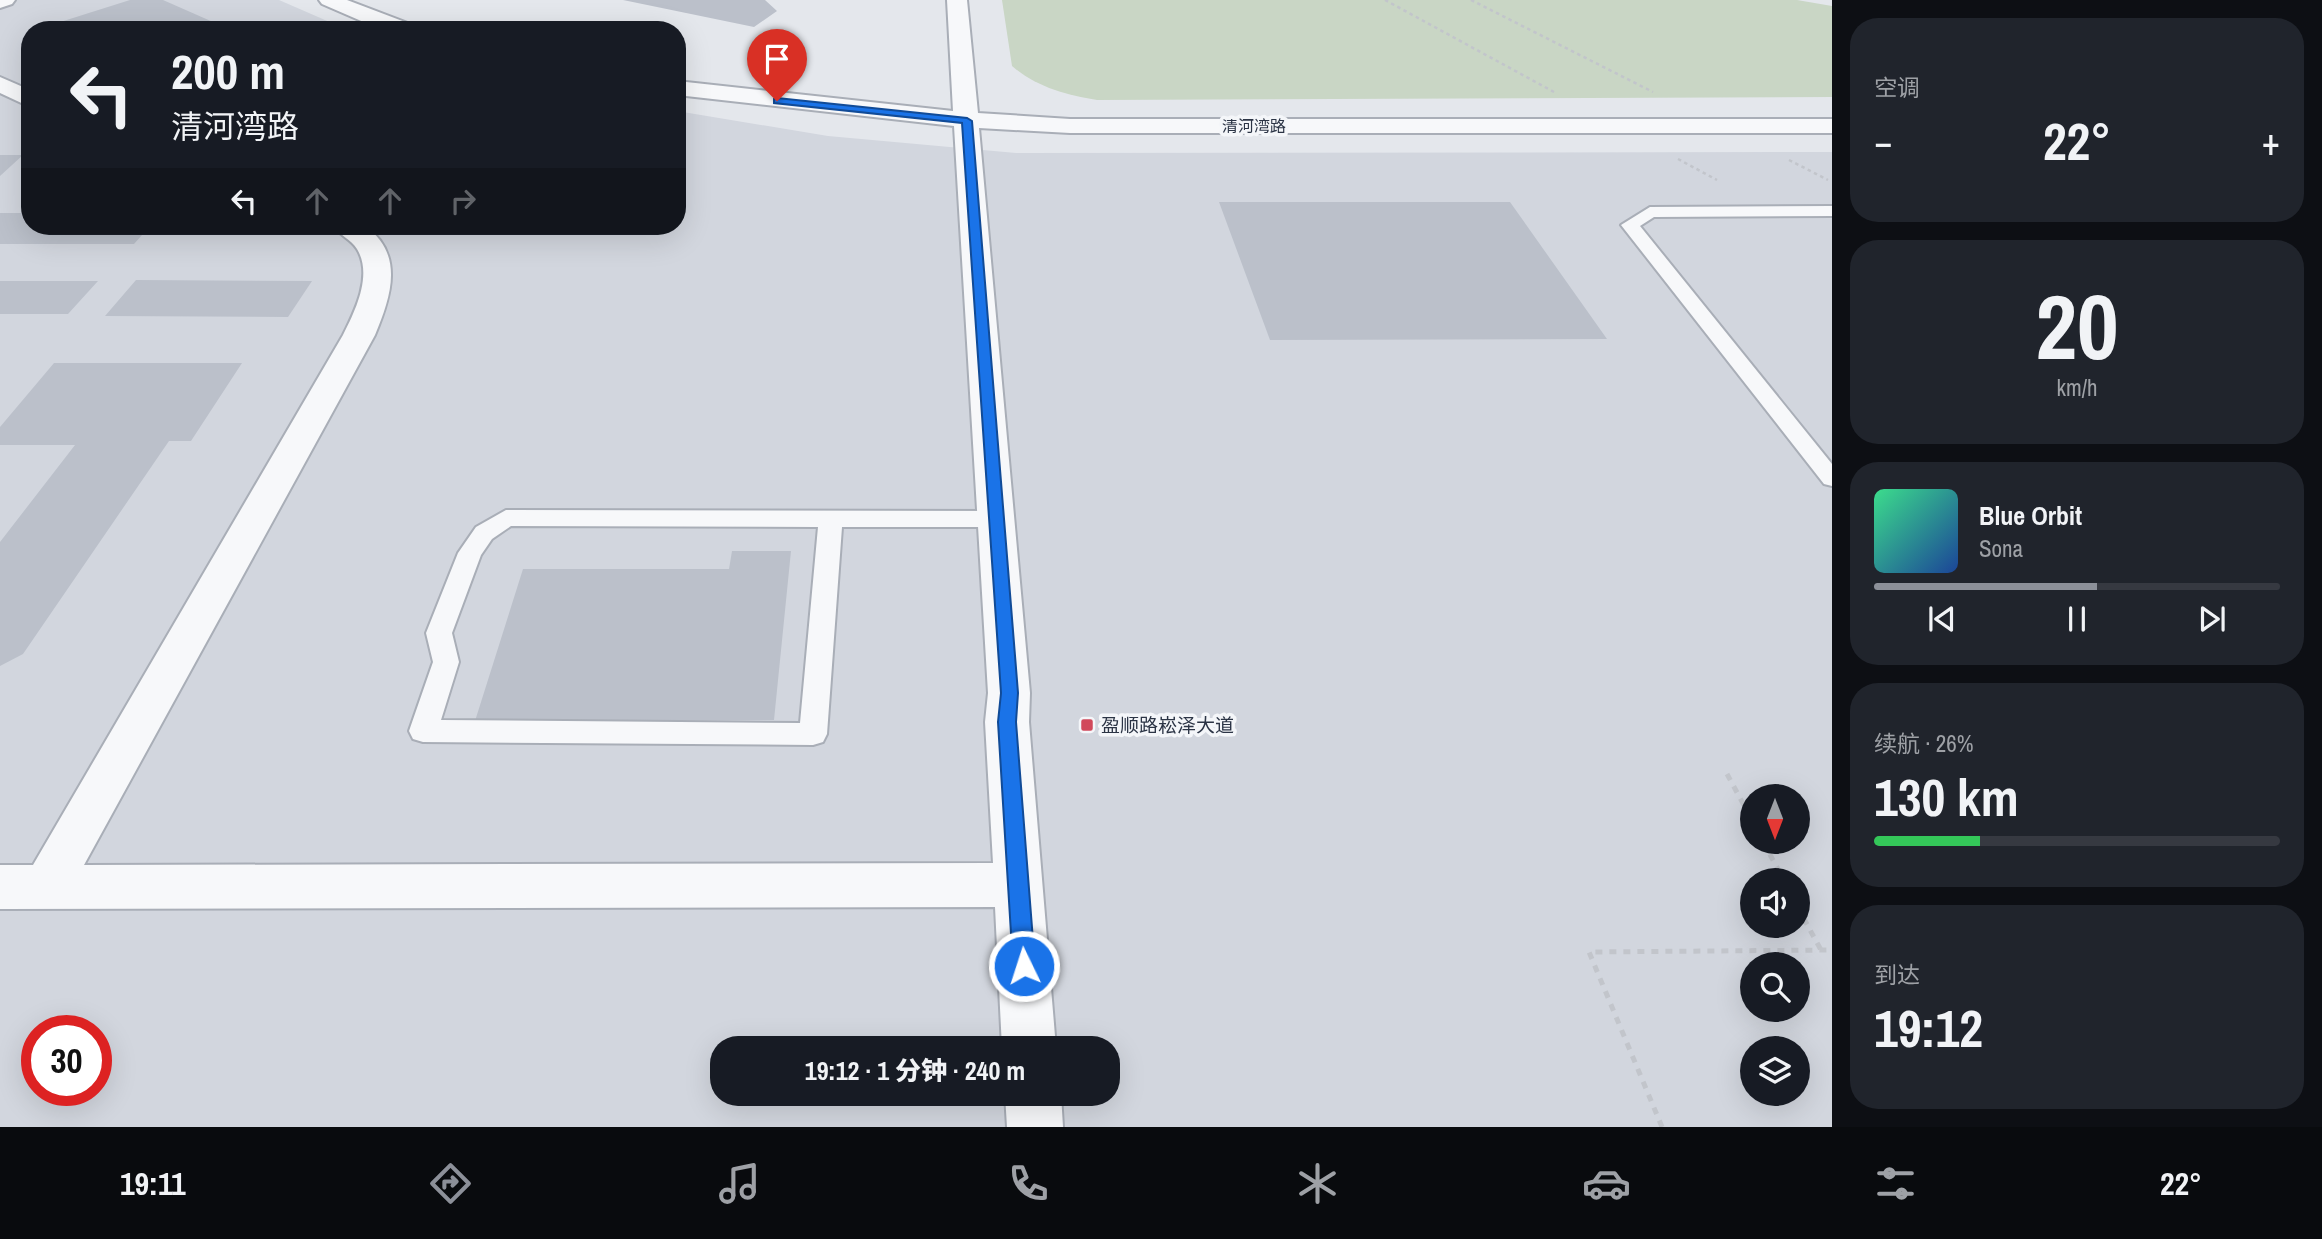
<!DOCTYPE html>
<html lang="zh">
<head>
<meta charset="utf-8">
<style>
	body { margin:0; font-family:"Archivo Narrow","Noto Sans SC",sans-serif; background:#20242c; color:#f1f3f6; height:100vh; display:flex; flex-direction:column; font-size:26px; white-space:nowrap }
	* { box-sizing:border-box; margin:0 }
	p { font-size:23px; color:#9ea1a6 }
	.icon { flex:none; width:38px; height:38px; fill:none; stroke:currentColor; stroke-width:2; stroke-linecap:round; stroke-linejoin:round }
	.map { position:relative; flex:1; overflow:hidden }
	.side { display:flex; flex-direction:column; gap:18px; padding:18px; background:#0d0f14; width:490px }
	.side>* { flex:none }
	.banner { position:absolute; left:21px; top:21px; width:665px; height:214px; border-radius:28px; box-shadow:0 7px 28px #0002; background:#171b24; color:#f1f3f6; overflow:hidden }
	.needle { width:46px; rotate:180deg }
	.tools { position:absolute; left:1740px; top:784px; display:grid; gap:14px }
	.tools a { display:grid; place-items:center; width:70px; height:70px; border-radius:50%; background:#171b24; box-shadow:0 7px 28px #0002; font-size:35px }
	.speed { position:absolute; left:21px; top:1015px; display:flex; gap:14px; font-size:35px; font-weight:700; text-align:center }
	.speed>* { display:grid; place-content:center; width:91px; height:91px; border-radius:50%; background:#171b24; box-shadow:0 7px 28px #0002; line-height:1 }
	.speed .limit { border:10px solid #d22; background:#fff; color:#111 }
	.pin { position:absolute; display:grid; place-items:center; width:60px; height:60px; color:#fff; margin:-72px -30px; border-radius:50% 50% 50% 0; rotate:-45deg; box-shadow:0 0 7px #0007 }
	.pin .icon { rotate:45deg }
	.me { position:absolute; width:77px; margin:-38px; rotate:356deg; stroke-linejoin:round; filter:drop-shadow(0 0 5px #0008) }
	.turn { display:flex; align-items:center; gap:24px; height:147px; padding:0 35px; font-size:32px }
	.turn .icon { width:91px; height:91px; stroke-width:2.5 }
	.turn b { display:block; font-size:49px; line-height:60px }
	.lanes { display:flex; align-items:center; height:66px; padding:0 35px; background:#0003; justify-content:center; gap:35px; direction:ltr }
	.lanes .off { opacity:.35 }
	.big { font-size:52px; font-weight:800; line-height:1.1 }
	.side .widget { flex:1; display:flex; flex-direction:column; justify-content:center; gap:10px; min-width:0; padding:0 24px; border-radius:28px; background:#20242c }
	.side .dial { align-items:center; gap:0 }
	.dial b { font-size:91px; line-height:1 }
	.song { display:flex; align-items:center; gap:21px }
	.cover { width:84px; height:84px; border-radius:10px; background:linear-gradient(135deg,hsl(150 70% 55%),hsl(220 70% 35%)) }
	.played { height:7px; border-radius:4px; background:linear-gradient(90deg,#8c9099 55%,#363941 55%) }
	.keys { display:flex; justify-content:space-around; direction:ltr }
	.heat { display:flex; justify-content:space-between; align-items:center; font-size:38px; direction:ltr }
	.charge { height:10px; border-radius:5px; background:linear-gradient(90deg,#34c759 26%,#363941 0) }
	.trip { position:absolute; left:710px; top:1036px; width:410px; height:70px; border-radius:28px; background:#171b24; box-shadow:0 7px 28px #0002; font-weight:800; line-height:70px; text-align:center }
	.dock { display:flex; height:112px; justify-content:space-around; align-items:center; background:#090b0e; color:#9ea1a6 }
	.dock .icon { width:49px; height:49px }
	.dock .selected { color:#8c9099 }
	.dock b { font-size:32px; color:#f1f3f6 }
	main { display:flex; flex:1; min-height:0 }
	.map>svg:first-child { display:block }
	.built { fill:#d2d6de; fill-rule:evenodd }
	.green { fill:#c9d6c5 }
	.building { fill:#bbc0ca }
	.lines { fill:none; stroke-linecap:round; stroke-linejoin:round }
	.service-casing { stroke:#a9aeb7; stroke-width:4 }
	.minor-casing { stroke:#a9aeb7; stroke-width:4 }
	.path-far1 { stroke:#c2c5cb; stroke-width:2.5; stroke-dasharray:3.5 3.5; stroke-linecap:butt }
	.path { stroke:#c2c5cb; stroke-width:5; stroke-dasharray:7 7; stroke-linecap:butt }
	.service { fill:#f7f8fa; fill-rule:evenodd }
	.minor { fill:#f7f8fa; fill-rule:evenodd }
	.route { fill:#1a73e8; stroke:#114b97; stroke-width:2 }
	.poi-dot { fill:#d1495b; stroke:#f4f6f9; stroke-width:2.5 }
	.labels { text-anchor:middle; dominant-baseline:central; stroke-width:7; stroke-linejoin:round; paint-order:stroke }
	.far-street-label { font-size:16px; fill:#2b3445; stroke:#f4f6f9 }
	.poi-label { font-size:19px; fill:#2b3445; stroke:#f4f6f9; text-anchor:start }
</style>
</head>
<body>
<main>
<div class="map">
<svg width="1832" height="1127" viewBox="0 0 1832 1127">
	<rect width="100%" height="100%" fill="#e4e7ec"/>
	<path class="built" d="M0,0H279L348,30H30V226H677V111L828,136L1016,153L1832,152V1127H0ZM1752,796H1797V842H1752ZM1752,880H1797V926H1752ZM1752,964H1797V1010H1752ZM37,1031H96V1090H37ZM723,1048H1108V1094H723ZM1752,1048H1797V1094H1752Z"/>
	<path class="green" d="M1002,0H1797L1832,6V97L1097,100C1066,95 1036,87 1012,66Z"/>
	<path class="building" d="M130,0H163L213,22L190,30H35Z
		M623,0H765L777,11L754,27Z
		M0,155H23L0,176Z
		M1219,202H1510L1607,339L1270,340Z
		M0,213H30V226H150L134,244H0Z
		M136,280L312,281L288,317L105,316Z
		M0,281H98L68,314H0Z
		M54,363H242L191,441H169L23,654L0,666V542L75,445H0V427Z
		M732,551H791L774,720L475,721L523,569H729Z"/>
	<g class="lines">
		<defs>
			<path id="service" d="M1832,206V216L1654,217L1640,226L1832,464V486L1824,484L1621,225L1650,207Z
				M506,510L997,511L1005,513L1009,519L1005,525L997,527H842L827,734L823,742L813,745L423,742L413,739L409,731L433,662L426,633L458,553L476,527ZM511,526L818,527L800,723L441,720L459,662L452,633L481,555L492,539Z"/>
			<path id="minor" d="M0,0H15L12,4L0,8Z
				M319,0H347L413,25L416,30H382L322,4Z
				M947,0H967L978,113L1070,119H1832V133H1070L979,128L1030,693L1029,722L1056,1048H1002L995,907L0,909V865H33L343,335C355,311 373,275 357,249C351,239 339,235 333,226H365C405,254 391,297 375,335L84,865L993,863L985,722L988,693L954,126L677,95V81L953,111Z
				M0,77L30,90V107L0,93Z
				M1005,1094H1061L1063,1127H1007Z"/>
		</defs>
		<use href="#service" class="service-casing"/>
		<use href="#minor" class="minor-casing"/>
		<path class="path-far1" d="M1385,0L1554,92
			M1471,0L1653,92
			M1678,159L1717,180
			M1789,160L1828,180"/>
		<path class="path" d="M1727,774L1752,820
			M1763,842L1784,880
			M1797,906L1821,950
			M1662,1127L1589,952L1832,950"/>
		<use href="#service" class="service"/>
		<use href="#minor" class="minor"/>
	</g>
	<path class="route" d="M777,98L967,118L972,121L1018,693L1016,722L1035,966L1031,973L1024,976L1016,973L1013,966L998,722L1001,693L962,123L774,103V99Z"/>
	<rect class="poi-dot" x="1080" y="718" width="14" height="14" rx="3.5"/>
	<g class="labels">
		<g class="far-street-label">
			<text x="1254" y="126">清河湾路</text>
		</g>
		<g class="poi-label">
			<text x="1101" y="725">盈顺路崧泽大道</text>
		</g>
	</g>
</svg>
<div class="tools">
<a><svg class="needle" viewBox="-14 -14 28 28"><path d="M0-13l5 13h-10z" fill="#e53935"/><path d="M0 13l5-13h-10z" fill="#9ea1a6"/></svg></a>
<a><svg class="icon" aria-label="sound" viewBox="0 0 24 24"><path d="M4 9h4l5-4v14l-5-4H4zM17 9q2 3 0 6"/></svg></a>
<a><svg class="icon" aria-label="search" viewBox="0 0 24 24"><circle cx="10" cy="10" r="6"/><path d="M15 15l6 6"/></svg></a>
<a><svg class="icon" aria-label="layers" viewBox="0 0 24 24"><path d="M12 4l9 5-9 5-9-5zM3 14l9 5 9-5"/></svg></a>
</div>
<div class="speed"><div class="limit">30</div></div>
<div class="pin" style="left:777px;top:101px;background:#d93025"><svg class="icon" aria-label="arrive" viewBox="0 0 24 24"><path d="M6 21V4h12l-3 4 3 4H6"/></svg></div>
<svg class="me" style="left:1024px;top:966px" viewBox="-20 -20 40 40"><circle r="17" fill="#1a73e8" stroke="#fff" stroke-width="3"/><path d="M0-11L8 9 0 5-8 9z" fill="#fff"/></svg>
<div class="trip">19:12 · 1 分钟 · 240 m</div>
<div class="banner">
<div class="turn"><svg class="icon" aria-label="left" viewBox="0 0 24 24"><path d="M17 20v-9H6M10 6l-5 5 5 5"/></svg><div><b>200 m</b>清河湾路</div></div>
<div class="lanes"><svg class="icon" aria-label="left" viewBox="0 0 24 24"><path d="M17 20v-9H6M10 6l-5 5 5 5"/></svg><svg class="icon off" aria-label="ahead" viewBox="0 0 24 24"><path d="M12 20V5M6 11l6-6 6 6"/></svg><svg class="icon off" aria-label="ahead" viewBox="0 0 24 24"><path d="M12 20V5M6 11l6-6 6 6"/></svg><svg class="icon off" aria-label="right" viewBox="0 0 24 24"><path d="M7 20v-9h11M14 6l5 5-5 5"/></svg></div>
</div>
</div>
<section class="side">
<div class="widget"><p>空调</p>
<div class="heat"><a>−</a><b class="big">22°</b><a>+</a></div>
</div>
<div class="widget dial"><b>20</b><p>km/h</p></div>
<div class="widget">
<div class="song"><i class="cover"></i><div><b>Blue Orbit</b><p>Sona</p></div></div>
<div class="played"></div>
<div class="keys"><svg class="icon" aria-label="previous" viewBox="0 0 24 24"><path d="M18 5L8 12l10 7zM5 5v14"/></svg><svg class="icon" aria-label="pause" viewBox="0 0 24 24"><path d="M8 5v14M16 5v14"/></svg><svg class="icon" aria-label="next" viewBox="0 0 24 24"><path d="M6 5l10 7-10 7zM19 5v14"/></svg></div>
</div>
<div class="widget"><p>续航 · 26%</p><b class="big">130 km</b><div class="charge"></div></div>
<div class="widget"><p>到达</p><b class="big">19:12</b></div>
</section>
</main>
<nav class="dock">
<b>19:11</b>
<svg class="icon selected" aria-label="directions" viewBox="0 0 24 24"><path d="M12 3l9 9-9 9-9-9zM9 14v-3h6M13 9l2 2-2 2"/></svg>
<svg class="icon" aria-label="music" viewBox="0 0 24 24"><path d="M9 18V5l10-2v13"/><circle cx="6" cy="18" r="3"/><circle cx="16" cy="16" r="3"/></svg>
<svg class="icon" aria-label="phone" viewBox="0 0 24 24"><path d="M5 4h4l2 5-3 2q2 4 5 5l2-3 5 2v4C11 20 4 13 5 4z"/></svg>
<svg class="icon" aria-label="climate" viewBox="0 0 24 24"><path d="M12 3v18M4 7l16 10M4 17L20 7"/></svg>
<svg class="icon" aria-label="car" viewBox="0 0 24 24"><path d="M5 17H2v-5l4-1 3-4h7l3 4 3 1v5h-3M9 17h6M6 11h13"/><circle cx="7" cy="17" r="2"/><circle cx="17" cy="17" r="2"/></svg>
<svg class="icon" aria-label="filters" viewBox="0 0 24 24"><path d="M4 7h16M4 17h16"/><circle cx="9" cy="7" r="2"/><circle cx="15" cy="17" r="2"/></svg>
<b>22°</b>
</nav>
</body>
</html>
